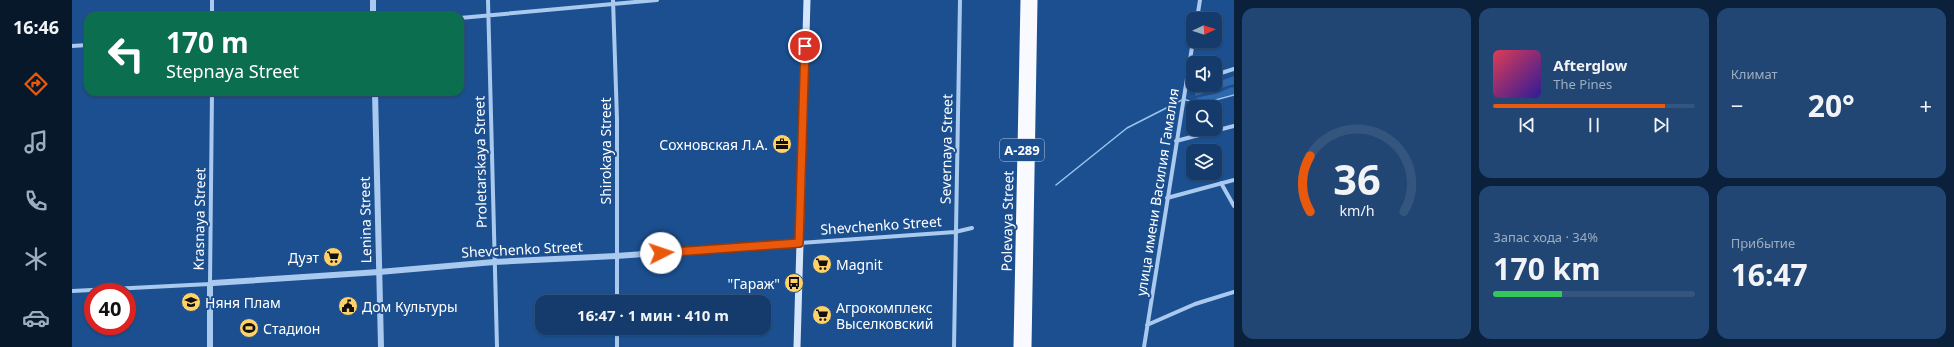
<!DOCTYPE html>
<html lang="ru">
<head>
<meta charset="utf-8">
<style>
	body { margin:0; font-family:"Noto Sans",sans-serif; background:#214673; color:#f1f3f6; height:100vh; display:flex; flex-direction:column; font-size:15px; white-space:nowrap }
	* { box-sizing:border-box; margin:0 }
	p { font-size:13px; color:#9dadc1 }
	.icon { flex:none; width:22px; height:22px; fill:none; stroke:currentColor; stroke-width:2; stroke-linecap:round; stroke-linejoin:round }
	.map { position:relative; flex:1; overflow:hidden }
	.sheet { display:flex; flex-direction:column; gap:8px; padding:8px; background:#0b203b; width:720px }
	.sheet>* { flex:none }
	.banner { position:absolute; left:12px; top:12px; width:380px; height:84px; border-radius:12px; box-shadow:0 1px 3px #0004,0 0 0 1px #33557e; background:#0b6e4f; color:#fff; overflow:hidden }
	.needle { width:26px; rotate:86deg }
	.controls { position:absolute; left:1114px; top:12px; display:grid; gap:8px }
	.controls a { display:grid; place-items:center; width:36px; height:36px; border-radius:8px; background:#143b6b; box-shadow:0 1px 3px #0004,0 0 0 1px #33557e; font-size:20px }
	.speed { position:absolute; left:12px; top:283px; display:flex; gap:8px; font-size:20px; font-weight:700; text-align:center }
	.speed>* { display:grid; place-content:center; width:52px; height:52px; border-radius:50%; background:#143b6b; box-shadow:0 1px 3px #0004,0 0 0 1px #33557e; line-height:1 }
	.speed .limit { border:6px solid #d22; background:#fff; color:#111 }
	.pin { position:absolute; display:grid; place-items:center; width:34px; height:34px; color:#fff; margin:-17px; border:2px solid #fff; border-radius:50%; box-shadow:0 1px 4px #0007 }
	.me { position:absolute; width:44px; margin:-22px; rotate:86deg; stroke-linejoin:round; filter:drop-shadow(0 0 3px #0008) }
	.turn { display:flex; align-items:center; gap:14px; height:84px; padding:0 16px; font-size:18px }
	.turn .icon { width:52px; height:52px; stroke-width:2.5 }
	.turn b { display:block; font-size:28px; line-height:34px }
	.big { font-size:30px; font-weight:700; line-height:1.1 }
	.sheet .tile { flex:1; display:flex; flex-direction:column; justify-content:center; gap:6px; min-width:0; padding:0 14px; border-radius:12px; background:#214673 }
	.sheet .dial { align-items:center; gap:0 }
	.dial svg { height:104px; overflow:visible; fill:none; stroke:#33557e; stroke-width:7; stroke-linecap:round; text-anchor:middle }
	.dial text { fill:#f1f3f6; stroke:none }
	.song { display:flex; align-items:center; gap:12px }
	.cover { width:48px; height:48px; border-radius:6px; background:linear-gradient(135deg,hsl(350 70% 55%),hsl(250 70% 35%)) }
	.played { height:4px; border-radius:2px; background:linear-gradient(90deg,#ea580c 85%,#33557e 85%) }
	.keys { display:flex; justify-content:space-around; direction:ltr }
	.heat { display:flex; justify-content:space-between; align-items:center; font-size:22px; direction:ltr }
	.charge { height:6px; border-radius:3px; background:linear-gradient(90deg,#34c759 34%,#33557e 0) }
	.sheet .tiles { flex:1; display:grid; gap:8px; grid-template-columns:repeat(3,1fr) }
	.tile:first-child { grid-row:span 2 }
	.trip { position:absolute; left:463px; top:295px; width:236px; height:40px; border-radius:12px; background:#143b6b; box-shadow:0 1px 3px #0004,0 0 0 1px #33557e; font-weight:700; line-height:40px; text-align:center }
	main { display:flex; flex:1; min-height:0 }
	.tabs { display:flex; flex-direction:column; width:72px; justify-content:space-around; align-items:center; background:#08182b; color:#9dadc1 }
	.tabs .icon { width:28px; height:28px }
	.tabs .active { color:#ea580c }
	.tabs b { font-size:18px; color:#f1f3f6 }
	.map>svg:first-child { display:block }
	.green { fill:#2e69ad }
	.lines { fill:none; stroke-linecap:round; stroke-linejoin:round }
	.stream { stroke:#9cc4f0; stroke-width:1.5 }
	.minor { stroke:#a9c9ee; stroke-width:4 }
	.tertiary { stroke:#a9c9ee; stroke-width:6 }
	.secondary { stroke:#d6e6fa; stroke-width:7 }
	.trunk { stroke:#f8faff; stroke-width:9 }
	.route-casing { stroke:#983908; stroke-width:10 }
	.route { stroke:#ea580c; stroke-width:7 }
	.labels { text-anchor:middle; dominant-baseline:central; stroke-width:4; stroke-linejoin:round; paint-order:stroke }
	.shield { fill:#1b4f8f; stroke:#bbcadd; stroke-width:1 }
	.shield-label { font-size:13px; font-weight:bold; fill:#fff }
	.poi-label { font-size:14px; fill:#fff; stroke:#1b4f8f; text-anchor:start }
	.street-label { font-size:14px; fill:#fff; stroke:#1b4f8f }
</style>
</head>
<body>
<main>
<nav class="tabs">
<b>16:46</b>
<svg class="icon active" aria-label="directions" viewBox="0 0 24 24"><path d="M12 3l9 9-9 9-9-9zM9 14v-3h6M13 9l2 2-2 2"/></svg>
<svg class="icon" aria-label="music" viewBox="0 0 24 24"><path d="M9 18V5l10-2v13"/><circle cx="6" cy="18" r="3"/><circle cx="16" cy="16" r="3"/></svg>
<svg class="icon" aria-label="phone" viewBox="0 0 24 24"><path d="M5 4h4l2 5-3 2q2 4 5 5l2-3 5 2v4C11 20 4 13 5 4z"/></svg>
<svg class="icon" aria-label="climate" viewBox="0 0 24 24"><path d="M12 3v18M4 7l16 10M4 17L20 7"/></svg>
<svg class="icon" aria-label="car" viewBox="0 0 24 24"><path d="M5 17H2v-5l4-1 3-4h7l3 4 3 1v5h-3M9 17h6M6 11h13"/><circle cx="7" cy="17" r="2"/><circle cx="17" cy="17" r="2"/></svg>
</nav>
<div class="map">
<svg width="1162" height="347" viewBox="0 0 1162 347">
	<rect width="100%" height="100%" fill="#1b4f8f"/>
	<path class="green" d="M1162,76V84L1123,96L1124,91C1129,86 1136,85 1143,85V83Z
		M1160,87L1162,88V94L1132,102L1124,98L1146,93Z"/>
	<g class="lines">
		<path class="stream" d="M984,185L1055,128L1108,101L1111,99L1128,104L1162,95"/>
		<path class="minor" d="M140,0V16
			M416,0L425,347
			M541,0L545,119V302
			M388,18L585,0
			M1125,19L1128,0
			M0,46L16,45
			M1143,75L1162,69
			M1114,86L1121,83
			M1104,141L1162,126
			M1149,183L1162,206
			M1095,198L1162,180
			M728,243L883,232L900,228
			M0,291L138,284L140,92
			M1075,325L1123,304L1162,292
			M545,328V347
			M882,347L888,0
			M1072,347L1121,41"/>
		<path class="tertiary" d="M301,0V16
			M303,92L309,347
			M138,347V284L141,283L307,272L422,262L544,256L727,243"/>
		<path class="secondary" d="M725,347L735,0"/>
		<path class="trunk" d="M946,347L953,0
			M955,347L961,0"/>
	</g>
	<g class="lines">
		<defs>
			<path id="route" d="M589,253L727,243L733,46"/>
		</defs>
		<use href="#route" class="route-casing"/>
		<use href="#route" class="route"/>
	</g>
	<defs>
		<symbol id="office-disc" viewBox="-11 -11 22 22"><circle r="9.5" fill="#ffd166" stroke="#1b4f8f"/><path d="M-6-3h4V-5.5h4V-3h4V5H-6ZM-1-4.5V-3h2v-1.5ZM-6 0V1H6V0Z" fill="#111"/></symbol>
		<symbol id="supermarket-disc" viewBox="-11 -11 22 22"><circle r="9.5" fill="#ffd166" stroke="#1b4f8f"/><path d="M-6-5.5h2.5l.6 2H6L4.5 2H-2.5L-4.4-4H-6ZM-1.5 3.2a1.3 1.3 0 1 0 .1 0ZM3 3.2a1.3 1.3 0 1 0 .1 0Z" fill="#111"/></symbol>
		<symbol id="bus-disc" viewBox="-11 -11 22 22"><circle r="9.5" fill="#ffd166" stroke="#1b4f8f"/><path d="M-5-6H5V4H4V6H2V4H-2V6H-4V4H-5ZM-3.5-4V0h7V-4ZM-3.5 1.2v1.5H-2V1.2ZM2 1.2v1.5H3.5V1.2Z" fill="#111"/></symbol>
		<symbol id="school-disc" viewBox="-11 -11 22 22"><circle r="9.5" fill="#ffd166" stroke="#1b4f8f"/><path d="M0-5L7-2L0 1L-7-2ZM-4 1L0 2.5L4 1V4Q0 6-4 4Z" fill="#111"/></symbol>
		<symbol id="civic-disc" viewBox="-11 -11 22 22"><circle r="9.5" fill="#ffd166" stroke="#1b4f8f"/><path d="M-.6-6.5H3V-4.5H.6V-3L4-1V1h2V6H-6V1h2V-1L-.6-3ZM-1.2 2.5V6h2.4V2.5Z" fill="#111"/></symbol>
		<symbol id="stadium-disc" viewBox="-11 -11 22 22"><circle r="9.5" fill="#ffd166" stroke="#1b4f8f"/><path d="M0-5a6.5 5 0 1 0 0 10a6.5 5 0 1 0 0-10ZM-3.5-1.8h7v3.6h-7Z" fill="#111"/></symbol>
	</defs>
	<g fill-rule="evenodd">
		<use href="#office-disc" x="699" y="133" width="22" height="22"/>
		<use href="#supermarket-disc" x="250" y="246" width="22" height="22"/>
		<use href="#supermarket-disc" x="739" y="253" width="22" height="22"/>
		<use href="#bus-disc" x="711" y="272" width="22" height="22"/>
		<use href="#school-disc" x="108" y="291" width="22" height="22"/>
		<use href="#civic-disc" x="265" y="295" width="22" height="22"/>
		<use href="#supermarket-disc" x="739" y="304" width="22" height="22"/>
		<use href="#stadium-disc" x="166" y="317" width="22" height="22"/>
	</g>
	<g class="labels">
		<rect class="shield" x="928" y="139" width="44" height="22" rx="3"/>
		<g class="shield-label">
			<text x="950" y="150">А-289</text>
		</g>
		<g class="poi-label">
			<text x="696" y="144" text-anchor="end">Сохновская Л.А.</text>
			<text x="247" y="257" text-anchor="end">Дуэт</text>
			<text x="764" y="264">Magnit</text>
			<text x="708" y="283" text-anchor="end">"Гараж"</text>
			<text x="133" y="302">Няня Плам</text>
			<text x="290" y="306">Дом Культуры</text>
			<text x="764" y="307">Агрокомплекс<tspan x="764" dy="16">Выселковский</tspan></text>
			<text x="191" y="328">Стадион</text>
		</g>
		<g class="street-label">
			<text transform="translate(874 149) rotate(-89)">Severnaya Street</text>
			<text transform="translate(533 151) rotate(-90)">Shirokaya Street</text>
			<text transform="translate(408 162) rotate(-91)">Proletarskaya Street</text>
			<text transform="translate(1085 192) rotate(-81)">улица имени Василия Гамалия</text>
			<text transform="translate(127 219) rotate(-89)">Krasnaya Street</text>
			<text transform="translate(293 220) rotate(-91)">Lenina Street</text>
			<text transform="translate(935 221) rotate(-89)">Polevaya Street</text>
			<text transform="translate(809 225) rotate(-4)">Shevchenko Street</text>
			<text transform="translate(450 249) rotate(-3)">Shevchenko Street</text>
		</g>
	</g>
</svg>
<div class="controls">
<a><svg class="needle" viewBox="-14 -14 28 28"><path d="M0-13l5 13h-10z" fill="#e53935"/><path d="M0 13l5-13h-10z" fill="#9dadc1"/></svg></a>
<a><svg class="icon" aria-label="sound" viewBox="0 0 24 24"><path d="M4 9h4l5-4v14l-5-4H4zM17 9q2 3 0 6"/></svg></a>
<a><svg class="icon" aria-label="search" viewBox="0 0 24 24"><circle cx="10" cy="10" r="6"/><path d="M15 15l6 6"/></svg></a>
<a><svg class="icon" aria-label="layers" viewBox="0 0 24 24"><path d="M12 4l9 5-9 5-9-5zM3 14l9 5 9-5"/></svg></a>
</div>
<div class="speed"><div class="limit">40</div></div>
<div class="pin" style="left:733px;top:46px;background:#d93025"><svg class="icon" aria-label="arrive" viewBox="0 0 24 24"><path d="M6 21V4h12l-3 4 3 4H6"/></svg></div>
<svg class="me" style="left:589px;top:253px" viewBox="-20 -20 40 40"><circle r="19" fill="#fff"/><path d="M0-13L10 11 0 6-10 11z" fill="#ea580c"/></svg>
<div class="trip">16:47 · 1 мин · 410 m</div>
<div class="banner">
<div class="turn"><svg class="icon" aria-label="left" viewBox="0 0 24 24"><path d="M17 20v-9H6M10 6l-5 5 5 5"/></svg><div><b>170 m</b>Stepnaya Street</div></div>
</div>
</div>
<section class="sheet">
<div class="tiles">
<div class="tile dial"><svg viewBox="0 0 100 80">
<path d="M14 69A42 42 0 1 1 86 69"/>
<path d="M14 69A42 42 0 0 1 14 26" stroke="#ea580c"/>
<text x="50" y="56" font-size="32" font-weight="700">36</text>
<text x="50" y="72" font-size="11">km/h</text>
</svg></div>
<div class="tile">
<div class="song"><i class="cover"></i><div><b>Afterglow</b><p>The Pines</p></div></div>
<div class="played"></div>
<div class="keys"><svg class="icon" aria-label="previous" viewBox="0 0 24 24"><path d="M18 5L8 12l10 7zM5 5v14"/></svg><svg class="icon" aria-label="pause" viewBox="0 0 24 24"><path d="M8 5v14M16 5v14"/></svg><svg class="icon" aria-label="next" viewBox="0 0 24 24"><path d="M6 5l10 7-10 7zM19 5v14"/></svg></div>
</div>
<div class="tile"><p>Климат</p>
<div class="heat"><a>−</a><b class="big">20°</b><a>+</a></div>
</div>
<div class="tile"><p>Запас хода · 34%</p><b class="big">170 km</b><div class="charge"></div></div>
<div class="tile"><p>Прибытие</p><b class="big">16:47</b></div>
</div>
</section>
</main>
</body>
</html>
